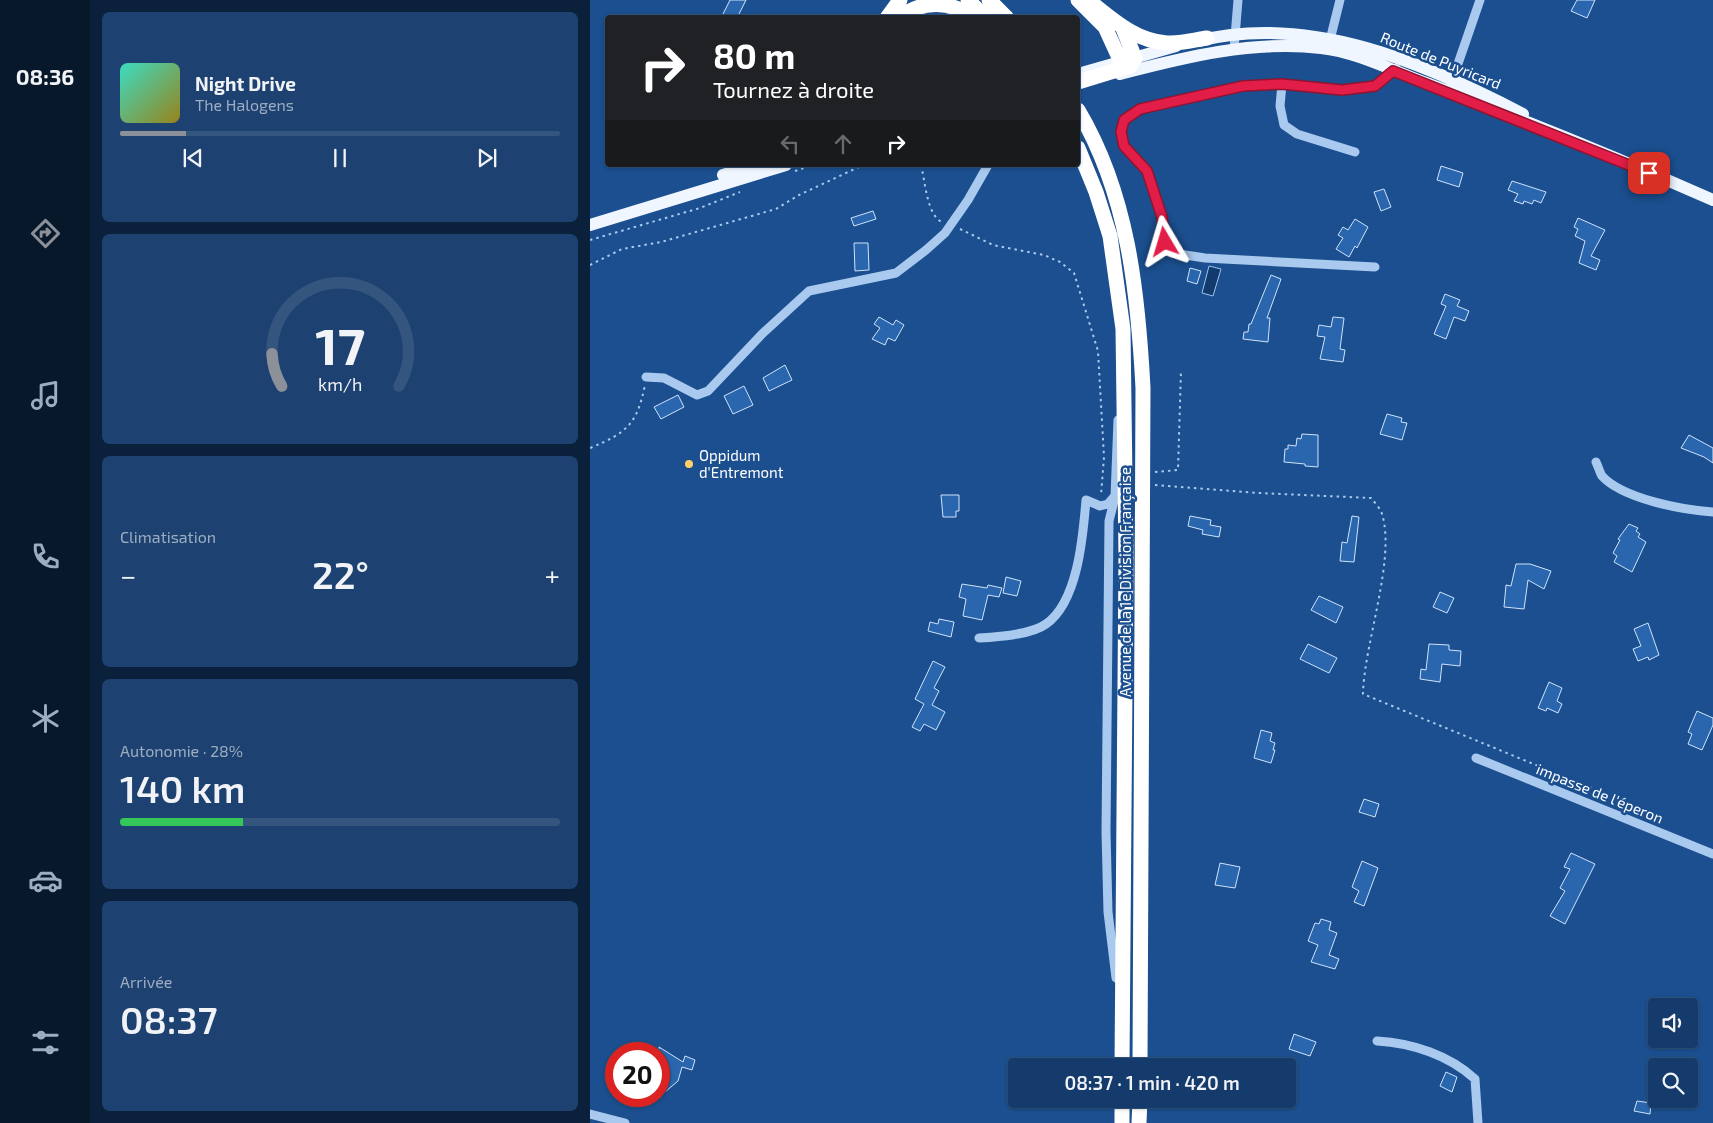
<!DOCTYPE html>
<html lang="fr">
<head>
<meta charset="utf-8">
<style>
	body { margin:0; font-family:"Exo 2",sans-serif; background:#1d4271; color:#f1f3f6; height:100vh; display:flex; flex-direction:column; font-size:19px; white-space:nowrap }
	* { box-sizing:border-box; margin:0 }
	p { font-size:16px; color:#9dadc1 }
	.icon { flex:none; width:28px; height:28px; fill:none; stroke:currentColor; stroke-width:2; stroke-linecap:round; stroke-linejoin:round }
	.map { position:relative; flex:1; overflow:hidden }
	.side { display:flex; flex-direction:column; gap:12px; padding:12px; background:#0b203b; width:500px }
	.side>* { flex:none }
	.hud { position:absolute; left:15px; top:15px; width:475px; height:152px; border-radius:5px; box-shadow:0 1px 4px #0004,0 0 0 1px #33557e; background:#202124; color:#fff; overflow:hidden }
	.buttons { position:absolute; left:1058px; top:998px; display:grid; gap:10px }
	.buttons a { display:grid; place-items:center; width:50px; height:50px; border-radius:5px; background:#143b6b; box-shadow:0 1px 4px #0004,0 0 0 1px #33557e; font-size:25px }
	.speed { position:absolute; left:15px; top:1042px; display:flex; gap:10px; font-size:25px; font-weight:700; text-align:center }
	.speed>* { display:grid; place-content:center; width:65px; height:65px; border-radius:50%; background:#143b6b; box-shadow:0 1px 4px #0004,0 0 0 1px #33557e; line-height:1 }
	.speed .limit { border:8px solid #d22; background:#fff; color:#111 }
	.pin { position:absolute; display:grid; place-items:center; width:42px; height:42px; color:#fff; margin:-21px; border-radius:10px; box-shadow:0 2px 8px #0006 }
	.me { position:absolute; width:55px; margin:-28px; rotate:353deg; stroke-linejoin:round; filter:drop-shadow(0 0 4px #0008) }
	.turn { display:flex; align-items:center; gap:18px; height:105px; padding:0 25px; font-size:22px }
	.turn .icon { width:65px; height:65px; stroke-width:2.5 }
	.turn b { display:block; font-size:35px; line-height:42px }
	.lanes { display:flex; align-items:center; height:48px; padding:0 25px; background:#0003; justify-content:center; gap:25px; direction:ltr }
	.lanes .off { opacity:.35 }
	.big { font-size:38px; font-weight:600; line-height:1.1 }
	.side .tile { flex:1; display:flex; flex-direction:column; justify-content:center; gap:8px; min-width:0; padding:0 18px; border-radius:8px; background:#1d4271 }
	.side .dial { align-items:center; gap:0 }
	.dial svg { height:130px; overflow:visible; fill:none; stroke:#33557e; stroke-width:7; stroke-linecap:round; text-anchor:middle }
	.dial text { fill:#f1f3f6; stroke:none }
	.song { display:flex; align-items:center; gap:15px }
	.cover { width:60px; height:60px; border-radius:8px; background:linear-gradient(135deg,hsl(170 70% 55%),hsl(50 70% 35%)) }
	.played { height:5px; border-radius:2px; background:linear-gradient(90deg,#8c9099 15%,#33557e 15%) }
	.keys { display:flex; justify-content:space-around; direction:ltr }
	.heat { display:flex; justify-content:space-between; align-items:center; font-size:28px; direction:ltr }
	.charge { height:8px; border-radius:4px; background:linear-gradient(90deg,#34c759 28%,#33557e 0) }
	.trip { position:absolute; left:418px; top:1058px; width:288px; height:50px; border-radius:5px; background:#143b6b; box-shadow:0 1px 4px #0004,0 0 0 1px #33557e; font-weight:600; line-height:50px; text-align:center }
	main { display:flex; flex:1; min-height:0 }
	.tabs { display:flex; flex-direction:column; width:90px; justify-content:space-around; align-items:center; background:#08182b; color:#9dadc1 }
	.tabs .icon { width:35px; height:35px }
	.tabs .selected { color:#8c9099 }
	.tabs b { font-size:22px; color:#f1f3f6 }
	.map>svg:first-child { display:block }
	.water { fill:#123a6d; stroke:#9cc4f0 }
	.building { fill:#2a66ad; stroke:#cfe3fa }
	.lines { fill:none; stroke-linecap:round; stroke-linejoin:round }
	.path { stroke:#a9c9ee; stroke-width:2; stroke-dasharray:2.5 4; stroke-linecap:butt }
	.minor { stroke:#a9c9ee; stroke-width:9 }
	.major { stroke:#f0f6ff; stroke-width:12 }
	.highway { stroke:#fff; stroke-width:15 }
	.route-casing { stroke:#92132f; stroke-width:12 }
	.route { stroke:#e11d48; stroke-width:9 }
	.poi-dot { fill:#ffd166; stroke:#1b4f8f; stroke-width:2 }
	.labels { text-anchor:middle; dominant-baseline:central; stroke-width:5; stroke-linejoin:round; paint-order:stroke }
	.street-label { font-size:15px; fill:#fff; stroke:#1b4f8f }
	.poi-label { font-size:15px; fill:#fff; stroke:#1b4f8f; text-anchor:start }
</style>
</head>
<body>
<main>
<nav class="tabs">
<b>08:36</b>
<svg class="icon selected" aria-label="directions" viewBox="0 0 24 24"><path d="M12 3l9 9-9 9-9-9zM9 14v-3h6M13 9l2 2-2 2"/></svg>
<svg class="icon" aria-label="music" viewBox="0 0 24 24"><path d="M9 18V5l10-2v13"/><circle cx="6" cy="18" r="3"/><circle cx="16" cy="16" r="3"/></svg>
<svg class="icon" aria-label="phone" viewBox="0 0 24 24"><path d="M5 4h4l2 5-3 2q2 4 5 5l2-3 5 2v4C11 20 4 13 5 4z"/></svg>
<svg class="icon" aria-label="climate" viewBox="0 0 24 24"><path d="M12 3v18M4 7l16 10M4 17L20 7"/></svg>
<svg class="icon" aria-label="car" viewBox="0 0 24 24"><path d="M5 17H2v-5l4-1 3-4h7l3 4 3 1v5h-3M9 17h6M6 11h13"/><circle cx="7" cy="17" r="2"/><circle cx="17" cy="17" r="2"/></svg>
<svg class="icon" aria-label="filters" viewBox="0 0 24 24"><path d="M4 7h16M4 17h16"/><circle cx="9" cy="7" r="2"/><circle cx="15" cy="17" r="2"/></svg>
</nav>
<section class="side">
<div class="tile">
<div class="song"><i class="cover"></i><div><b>Night Drive</b><p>The Halogens</p></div></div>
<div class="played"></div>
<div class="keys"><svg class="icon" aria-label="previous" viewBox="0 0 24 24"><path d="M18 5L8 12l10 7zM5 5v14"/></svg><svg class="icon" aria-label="pause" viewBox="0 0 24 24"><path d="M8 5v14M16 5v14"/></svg><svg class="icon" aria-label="next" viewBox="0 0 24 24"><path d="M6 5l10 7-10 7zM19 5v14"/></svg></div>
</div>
<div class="tile dial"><svg viewBox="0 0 100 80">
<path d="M14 69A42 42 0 1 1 86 69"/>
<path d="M14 69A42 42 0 0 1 8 49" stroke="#8c9099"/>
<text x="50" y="56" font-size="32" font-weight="700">17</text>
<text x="50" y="72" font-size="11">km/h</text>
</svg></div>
<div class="tile"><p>Climatisation</p>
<div class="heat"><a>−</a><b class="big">22°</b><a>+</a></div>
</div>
<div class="tile"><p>Autonomie · 28%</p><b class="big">140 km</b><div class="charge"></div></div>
<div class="tile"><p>Arrivée</p><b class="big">08:37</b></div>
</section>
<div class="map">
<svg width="1123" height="1123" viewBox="0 0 1123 1123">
	<rect width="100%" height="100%" fill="#1b4f8f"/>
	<path class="water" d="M619,266L631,269L623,296L612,293Z"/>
	<path class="building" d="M140,0H156L147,18H131Z
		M987,0H1005L997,18L981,11Z
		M851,166L873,173L869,187L847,180Z
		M922,181L956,192L951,203L944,200L942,204L934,201L933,204L924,201L928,194L918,190Z
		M794,189L801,207L791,211L784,192Z
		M283,211L286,219L264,226L261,218Z
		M988,218L1015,230L1001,256L1010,260L1006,270L989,263L995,241L985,236L988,229L984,227Z
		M765,219L778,227L767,248L765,246L759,257L746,249L753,238L748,235L753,227L758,230Z
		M264,243H278L279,270L265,271Z
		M600,268L611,271L607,284L597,281Z
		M681,275L691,279L677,318H680L678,342L653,339L654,332H658L659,324H661Z
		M855,294L870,300L867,306L879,311L875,321L864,317L856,339L844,334L856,306L851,304Z
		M289,317L303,325L306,320L314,325L305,341L298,338L295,345L282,339L290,328L284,324Z
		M743,317L754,318L750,349L755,350L753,362L730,359L735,337L727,336L729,325L741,327Z
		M195,365L202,380L179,391L173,378Z
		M154,386L163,405L143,414L134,396Z
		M88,395L94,407L71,419L64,407Z
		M797,414L812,418L811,422L817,423L812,440L790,434Z
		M712,434L728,435V467L715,466V464L694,462L695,449H698V445L706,446L707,438L711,439Z
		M1099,435L1123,448V463L1114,457L1091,448Z
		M351,495H369V511H366V517H353Z
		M600,516L621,520L620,525L631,527L629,537L612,534L613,530L598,526Z
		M762,516L769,517L764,562L750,561L752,542L757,543Z
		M1039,524L1048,528L1046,531L1050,534L1048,537L1056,542L1042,572L1024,562L1027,556L1023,553L1030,540L1028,539Z
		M926,564H940L961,571L954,589L938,580L934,609L914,607L916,585L921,586Z
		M416,577L431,581L427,596L413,593Z
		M372,584L397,588L398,585L412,588L409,597L398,595L392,620L373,616L376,599L369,597Z
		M850,592L864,598L857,613L843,607Z
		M729,596L753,607L746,623L721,610Z
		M349,619L364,622L361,637L338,631L340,622L348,624Z
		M1058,623L1069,655L1059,660L1058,657L1048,661L1043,649L1051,646L1044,629Z
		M718,644L747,658L739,673L710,659Z
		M839,644L859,645V650L871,651L870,666L852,664L850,682L830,679L831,669L836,670Z
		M343,661L355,667L344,688L349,691L342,705L355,712L346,730L334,724L330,731L322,727L334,704L325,699Z
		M959,682L972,688L967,701L972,704L968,713L957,708L956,711L948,708Z
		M1107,711L1123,718V725L1112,750L1098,744L1102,734L1098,732Z
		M671,730L682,733L680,741L685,743L683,750H685L681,763L664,758Z
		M774,799L789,804L785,817L769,812Z
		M981,853L1005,864L975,924L960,916L975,891L970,888L980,869L974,867Z
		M772,861L788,868L774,906L764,902L769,891L762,887Z
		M630,863L650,867L645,888L625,885Z
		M731,919L741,922L739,930L747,933L739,955L749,959L745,969L721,962L728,945L718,941L725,923L729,924Z
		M704,1034L726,1042L720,1056L699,1049Z
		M69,1047L93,1062L95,1056L105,1060L102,1070L92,1067L88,1081L75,1092L69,1083L78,1075L76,1065L69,1061Z
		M856,1072L867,1077L862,1092L850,1086Z
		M1047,1101L1061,1103L1060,1114L1044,1111Z"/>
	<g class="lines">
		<path class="path" d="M331,165C335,180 337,216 352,222
			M205,171L223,165
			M370,229L403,245L454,255L470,262L484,273L508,351L514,457L511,495
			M0,240L110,208L150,192
			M0,265L32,249L71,242L186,209L209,195L273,165
			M0,448C37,433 47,424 55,385
			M565,472L588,470L591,370
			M565,485L669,493L781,498C785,503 790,508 792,514C806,559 774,644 773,694L1041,804"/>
		<path class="minor" d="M739,44L750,0
			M644,49L648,0
			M692,84L690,106L694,125L707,134L765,152
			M861,84L890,0
			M785,267L615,258L582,253L575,242L572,217L557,171L534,146L531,132L534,120L550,109L653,86L692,84L752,90L785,86L806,68
			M56,377L74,378L107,395L118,391L172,334L219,291L306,273L336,250L355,233L378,200L398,165
			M1006,462C1008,466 1010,473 1012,476C1033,499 1093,510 1123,512
			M389,638C407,637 441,635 456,624C488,602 493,536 496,500L510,506L518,504L524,497
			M886,758L1123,854
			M526,978L518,912L516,832L519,521L525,497L528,420
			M787,1041C822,1043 859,1055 885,1079L888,1123
			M0,1114L35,1123"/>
		<path class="major" d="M608,41C720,13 835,63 933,114
			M488,74L586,46
			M530,74C595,57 664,40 731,48C768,52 805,72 839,84C935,120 1030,159 1123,200
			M133,175L164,165
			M0,225L196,165"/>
		<path class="highway" d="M378,0L396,18
			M399,0L417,18
			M488,0L515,27L531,62
			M498,0C522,19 545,41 577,43C590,44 604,40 617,38
			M297,18L310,0
			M309,18C332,0 360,0 384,18
			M488,82L540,66L545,58L532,26
			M488,110C538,194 548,292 553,388L550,1066
			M488,148L506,192L520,236L533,329L536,557L532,1066
			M532,1123V1099
			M549,1123L550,1099"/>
	</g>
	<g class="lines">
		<defs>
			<path id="route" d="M575,242L572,217L557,171L534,146L531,132L534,120L550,109L653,86L692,84L752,90L785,86L803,71L1059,173"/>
		</defs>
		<use href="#route" class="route-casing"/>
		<use href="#route" class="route"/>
	</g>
	<circle class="poi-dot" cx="99" cy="464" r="5"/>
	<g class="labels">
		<g class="street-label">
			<text transform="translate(851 60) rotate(22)">Route de Puyricard</text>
			<text transform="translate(535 582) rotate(-90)">Avenue de la 1e Division Française</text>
			<text transform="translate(1010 793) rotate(22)">impasse de l'éperon</text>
		</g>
		<g class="poi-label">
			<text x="109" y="455">Oppidum<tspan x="109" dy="17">d'Entremont</tspan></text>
		</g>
	</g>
</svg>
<div class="buttons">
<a><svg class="icon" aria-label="sound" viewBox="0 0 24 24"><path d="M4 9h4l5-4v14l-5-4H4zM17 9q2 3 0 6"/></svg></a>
<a><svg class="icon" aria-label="search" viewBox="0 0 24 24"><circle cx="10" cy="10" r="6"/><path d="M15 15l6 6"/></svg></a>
</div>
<div class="speed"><div class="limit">20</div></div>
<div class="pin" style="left:1059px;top:173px;background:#d93025"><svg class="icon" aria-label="arrive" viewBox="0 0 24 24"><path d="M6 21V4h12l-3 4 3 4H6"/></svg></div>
<svg class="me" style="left:575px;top:242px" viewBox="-20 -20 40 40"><path d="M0-17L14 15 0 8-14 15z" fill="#e11d48" stroke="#fff" stroke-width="4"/></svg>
<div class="trip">08:37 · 1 min · 420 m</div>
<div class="hud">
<div class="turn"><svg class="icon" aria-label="right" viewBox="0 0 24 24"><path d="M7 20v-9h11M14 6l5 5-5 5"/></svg><div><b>80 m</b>Tournez à droite</div></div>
<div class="lanes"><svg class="icon off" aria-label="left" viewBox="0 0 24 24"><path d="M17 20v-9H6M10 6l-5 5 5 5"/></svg><svg class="icon off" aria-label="ahead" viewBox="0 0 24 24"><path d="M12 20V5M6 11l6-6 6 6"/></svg><svg class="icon" aria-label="right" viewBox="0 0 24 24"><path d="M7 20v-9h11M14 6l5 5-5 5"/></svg></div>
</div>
</div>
</main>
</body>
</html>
